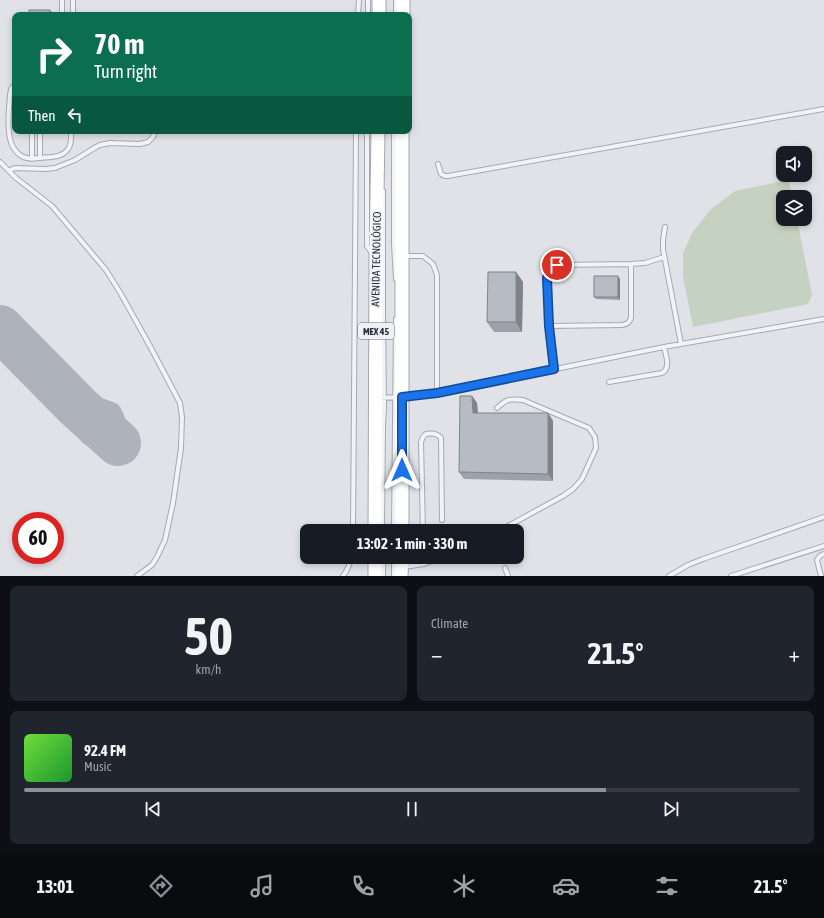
<!DOCTYPE html>
<html lang="en">
<head>
<meta charset="utf-8">
<style>
	body { margin:0; font-family:"Asap Condensed",sans-serif; background:#20242c; color:#f1f3f6; height:100vh; display:flex; flex-direction:column; font-size:15px; white-space:nowrap }
	* { box-sizing:border-box; margin:0 }
	p { font-size:13px; color:#9ea1a6 }
	.icon { flex:none; width:22px; height:22px; fill:none; stroke:currentColor; stroke-width:2; stroke-linecap:round; stroke-linejoin:round }
	.map { position:relative; height:576px; overflow:hidden }
	.side { display:flex; flex-direction:column; gap:10px; padding:10px; background:#0d0f14; flex:1 }
	.side>* { flex:none }
	.guide { position:absolute; left:12px; top:12px; width:400px; height:122px; border-radius:8px; box-shadow:0 2px 6px #0003; background:#0b6e4f; color:#fff; overflow:hidden }
	.buttons { position:absolute; left:776px; top:146px; display:grid; gap:8px }
	.buttons a { display:grid; place-items:center; width:36px; height:36px; border-radius:8px; background:#171b24; box-shadow:0 2px 6px #0003; font-size:20px }
	.speed { position:absolute; left:12px; top:512px; display:flex; gap:8px; font-size:20px; font-weight:700; text-align:center }
	.speed>* { display:grid; place-content:center; width:52px; height:52px; border-radius:50%; background:#171b24; box-shadow:0 2px 6px #0003; line-height:1 }
	.speed .limit { border:6px solid #d22; background:#fff; color:#111 }
	.pin { position:absolute; display:grid; place-items:center; width:34px; height:34px; color:#fff; margin:-17px; border:2px solid #fff; border-radius:50%; box-shadow:0 1px 4px #0007 }
	.me { position:absolute; width:44px; margin:-22px; rotate:0deg; stroke-linejoin:round; filter:drop-shadow(0 0 3px #0008) }
	.turn { display:flex; align-items:center; gap:14px; height:84px; padding:0 16px; font-size:18px }
	.turn .icon { width:52px; height:52px; stroke-width:2.5 }
	.turn b { display:block; font-size:28px; line-height:34px }
	.then { display:flex; align-items:center; height:38px; padding:0 16px; background:#0003; gap:8px; font-size:15px }
	.big { font-size:30px; font-weight:700; line-height:1.1 }
	.side .card { flex:1; display:flex; flex-direction:column; justify-content:center; gap:6px; min-width:0; padding:0 14px; border-radius:8px; background:#20242c }
	.side .dial { align-items:center; gap:0 }
	.dial b { font-size:52px; line-height:1 }
	.song { display:flex; align-items:center; gap:12px }
	.cover { width:48px; height:48px; border-radius:6px; background:linear-gradient(135deg,hsl(100 70% 55%),hsl(130 70% 35%)) }
	.played { height:4px; border-radius:2px; background:linear-gradient(90deg,#8c9099 75%,#363941 75%) }
	.keys { display:flex; justify-content:space-around; direction:ltr }
	.heat { display:flex; justify-content:space-between; align-items:center; font-size:22px; direction:ltr }
	.side .tiles { flex:1; display:grid; gap:10px; grid-template-columns:1fr 1fr }
	.card:last-child { grid-column:span 2 }
	.trip { position:absolute; left:300px; top:524px; width:224px; height:40px; border-radius:8px; background:#171b24; box-shadow:0 2px 6px #0003; font-weight:700; line-height:40px; text-align:center }
	.menu { display:flex; height:64px; justify-content:space-around; align-items:center; background:#090b0e; color:#9ea1a6 }
	.menu .icon { width:28px; height:28px }
	.menu .on { color:#8c9099 }
	.menu b { font-size:18px; color:#f1f3f6 }
	.map>svg:first-child { display:block }
	.green { fill:#c5d1c1 }
	.lines { fill:none; stroke-linecap:round; stroke-linejoin:round }
	.taxiway { stroke:#adb2bc; stroke-width:19 }
	.runway { stroke:#adb2bc; stroke-width:46 }
	.lane-casing { stroke:#a6a9b1; stroke-width:6 }
	.primary-casing { stroke:#a0a6b2; stroke-width:15 }
	.lane { stroke:#f2f3f6; stroke-width:4 }
	.primary { stroke:#fff; stroke-width:13 }
	.wall { fill:#9da1a9 }
	.shaded-wall { fill:#808389 }
	.building { fill:#b7bbc4; stroke:#808389 }
	.route-casing { stroke:#114b97; stroke-width:10 }
	.route { stroke:#1a73e8; stroke-width:7 }
	.labels { text-anchor:middle; dominant-baseline:central; stroke-width:3.5; stroke-linejoin:round; paint-order:stroke }
	.shield { fill:#eff1f5; stroke:#656a74; stroke-width:1 }
	.shield-label { font-size:10px; font-weight:bold; fill:#2a303d }
	.street-label { font-size:11px; fill:#2a303d; stroke:#eff1f5 }
</style>
</head>
<body>
<div class="map">
<svg width="824" height="576" viewBox="0 0 824 576">
	<rect width="100%" height="100%" fill="#e0e2e7"/>
	<path class="green" d="M789,180L792,197H783V219H797L812,295L808,304L693,327L683,277V253L692,233L711,209L735,191Z"/>
	<g class="lines">
		<path class="taxiway" d="M66,395L112,412C126,433 98,450 86,432C82,425 80,415 78,407"/>
		<path class="runway" d="M0,328L78,407L118,443"/>
		<defs>
			<path id="lane" d="M73,0V15
				M62,15V0
				M358,15L359,0
				M368,15V0
				M396,15V0
				M15,84L11,89L10,95C9,109 6,135 13,147C16,152 21,157 27,158C31,159 36,158 40,158C50,157 62,158 68,149C72,144 71,137 71,131
				M32,131V159
				M40,131V158
				M367,131V246L372,253
				M394,131V244L396,279
				M0,162L10,172
				M438,164L441,174L445,176H448L824,109
				M665,227L663,240V249L681,344
				M404,256H423L433,264L437,275V393
				M549,326L547,278L550,269L557,265L631,264
				M554,369L549,326L622,325C627,324 629,323 631,318V264L645,263L664,257
				M609,382L662,373C671,368 666,356 664,347
				M378,398L402,397L437,393L664,347L824,319
				M497,408C508,398 509,399 523,400L589,428L595,437L596,448L582,479L573,489L563,496L499,531
				M353,531L356,131
				M382,531L383,426L384,408L383,310V191
				M394,531L396,319
				M423,531L421,442L423,437L426,434C432,433 437,433 441,438L442,520
				M383,557V576
				M404,567L424,564L442,557
				M505,568L508,576
				M137,576L152,565L157,557L165,540L173,503L181,448L182,417L180,403L151,348L121,294L106,270L52,206L16,178L10,172V170L15,168L45,169L55,168L75,160L96,147L100,145L110,143L140,144L148,142L153,137L155,131
				M343,576C347,571 350,564 351,557
				M394,576V557
				M669,576L688,565L703,559L824,517
				M731,576L824,546
				M821,576L817,560L820,556L824,554"/>
			<path id="primary" d="M379,15V0
				M403,15V0
				M375,531L376,258L378,131
				M402,531V131
				M375,576V557
				M401,576L402,557"/>
		</defs>
		<use href="#lane" class="lane-casing"/>
		<use href="#primary" class="primary-casing"/>
		<use href="#lane" class="lane"/>
		<use href="#primary" class="primary"/>
	</g>
	<path class="wall" d="M516,272L523,282L522,332H494L487,322Z
		M620,279V300L596,299L594,297Z
		M472,396L477,403L478,413H548L553,421V481L464,479L459,472Z"/>
	<path class="shaded-wall" d="M50,10L54,15H50Z
		M516,272L523,282L522,332L516,322Z
		M618,276L620,279V300L618,297Z
		M472,396L477,403L478,420L473,413Z
		M548,413L553,421V481L548,474Z"/>
	<path class="building" d="M29,10H50V15H29Z
		M14,87H15V106H14Z
		M488,272H516V322H487Z
		M594,276H618V297H594Z
		M460,396H472L473,413H548V474L459,472Z"/>
	<g class="lines">
		<defs>
			<path id="route" d="M402,470V397L437,393L554,369L549,326L547,278L550,269L557,265"/>
		</defs>
		<use href="#route" class="route-casing"/>
		<use href="#route" class="route"/>
	</g>
	<g class="labels">
		<rect class="shield" x="358" y="323" width="36" height="16" rx="3"/>
		<g class="shield-label">
			<text x="376" y="331">MEX 45</text>
		</g>
		<g class="street-label">
			<text transform="translate(376 259) rotate(-89)">AVENIDA TECNOLÓGICO</text>
		</g>
	</g>
</svg>
<div class="buttons">
<a><svg class="icon" aria-label="sound" viewBox="0 0 24 24"><path d="M4 9h4l5-4v14l-5-4H4zM17 9q2 3 0 6"/></svg></a>
<a><svg class="icon" aria-label="layers" viewBox="0 0 24 24"><path d="M12 4l9 5-9 5-9-5zM3 14l9 5 9-5"/></svg></a>
</div>
<div class="speed"><div class="limit">60</div></div>
<div class="pin" style="left:557px;top:265px;background:#d93025"><svg class="icon" aria-label="arrive" viewBox="0 0 24 24"><path d="M6 21V4h12l-3 4 3 4H6"/></svg></div>
<svg class="me" style="left:402px;top:470px" viewBox="-20 -20 40 40"><path d="M0-17L14 15 0 8-14 15z" fill="#1a73e8" stroke="#fff" stroke-width="4"/></svg>
<div class="trip">13:02 · 1 min · 330 m</div>
<div class="guide">
<div class="turn"><svg class="icon" aria-label="right" viewBox="0 0 24 24"><path d="M7 20v-9h11M14 6l5 5-5 5"/></svg><div><b>70 m</b>Turn right</div></div>
<div class="then">Then<svg class="icon" aria-label="left" viewBox="0 0 24 24"><path d="M17 20v-9H6M10 6l-5 5 5 5"/></svg></div>
</div>
</div>
<section class="side">
<div class="tiles">
<div class="card dial"><b>50</b><p>km/h</p></div>
<div class="card"><p>Climate</p>
<div class="heat"><a>−</a><b class="big">21.5°</b><a>+</a></div>
</div>
<div class="card">
<div class="song"><i class="cover"></i><div><b>92.4 FM</b><p>Music</p></div></div>
<div class="played"></div>
<div class="keys"><svg class="icon" aria-label="previous" viewBox="0 0 24 24"><path d="M18 5L8 12l10 7zM5 5v14"/></svg><svg class="icon" aria-label="pause" viewBox="0 0 24 24"><path d="M8 5v14M16 5v14"/></svg><svg class="icon" aria-label="next" viewBox="0 0 24 24"><path d="M6 5l10 7-10 7zM19 5v14"/></svg></div>
</div>
</div>
</section>
<nav class="menu">
<b>13:01</b>
<svg class="icon on" aria-label="directions" viewBox="0 0 24 24"><path d="M12 3l9 9-9 9-9-9zM9 14v-3h6M13 9l2 2-2 2"/></svg>
<svg class="icon" aria-label="music" viewBox="0 0 24 24"><path d="M9 18V5l10-2v13"/><circle cx="6" cy="18" r="3"/><circle cx="16" cy="16" r="3"/></svg>
<svg class="icon" aria-label="phone" viewBox="0 0 24 24"><path d="M5 4h4l2 5-3 2q2 4 5 5l2-3 5 2v4C11 20 4 13 5 4z"/></svg>
<svg class="icon" aria-label="climate" viewBox="0 0 24 24"><path d="M12 3v18M4 7l16 10M4 17L20 7"/></svg>
<svg class="icon" aria-label="car" viewBox="0 0 24 24"><path d="M5 17H2v-5l4-1 3-4h7l3 4 3 1v5h-3M9 17h6M6 11h13"/><circle cx="7" cy="17" r="2"/><circle cx="17" cy="17" r="2"/></svg>
<svg class="icon" aria-label="filters" viewBox="0 0 24 24"><path d="M4 7h16M4 17h16"/><circle cx="9" cy="7" r="2"/><circle cx="15" cy="17" r="2"/></svg>
<b>21.5°</b>
</nav>
</body>
</html>
